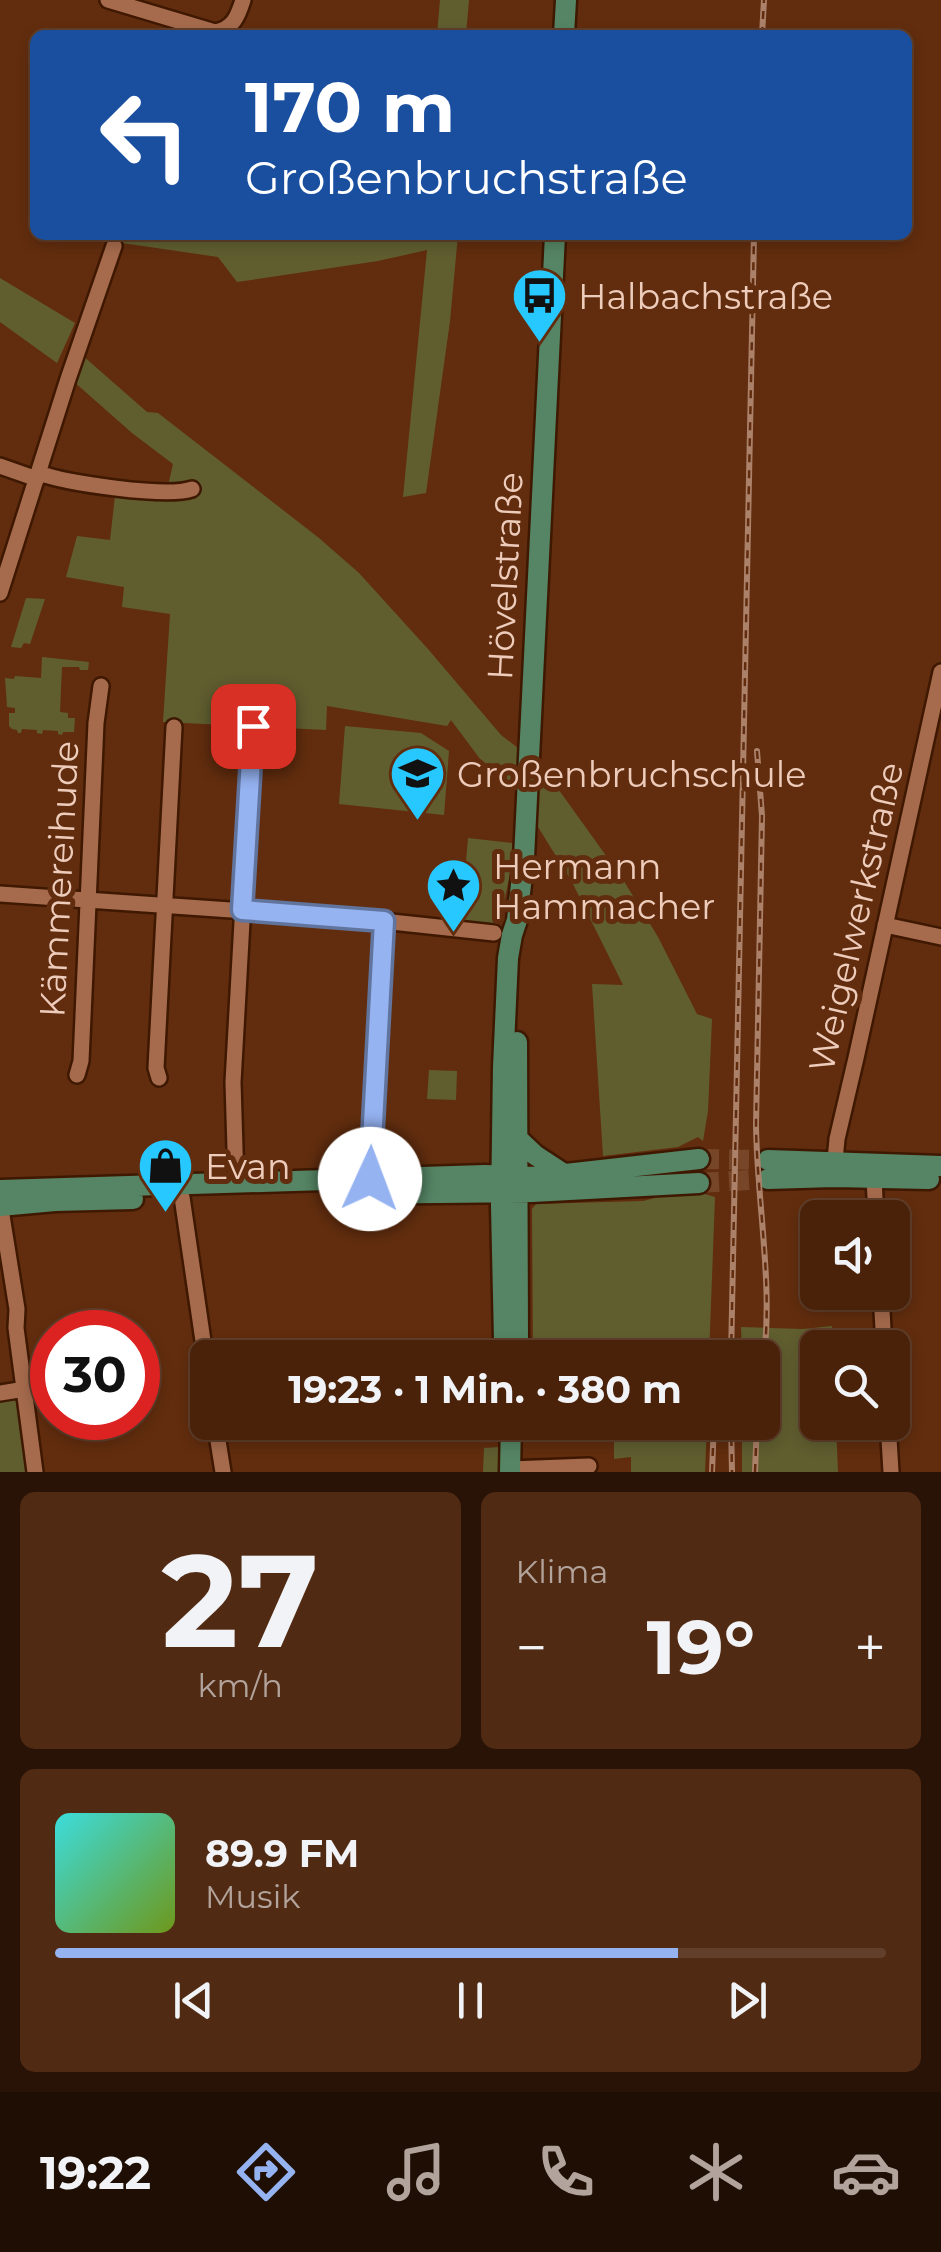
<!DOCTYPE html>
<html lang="de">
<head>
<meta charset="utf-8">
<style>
	body { margin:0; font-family:Montserrat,sans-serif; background:#512a13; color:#f1f3f6; height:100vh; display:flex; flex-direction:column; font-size:38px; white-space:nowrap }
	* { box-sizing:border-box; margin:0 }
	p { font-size:32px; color:#b2a49c }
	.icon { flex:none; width:55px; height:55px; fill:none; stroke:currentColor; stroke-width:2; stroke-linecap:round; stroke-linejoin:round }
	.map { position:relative; height:1472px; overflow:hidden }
	.drawer { display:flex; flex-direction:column; gap:20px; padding:20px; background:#291306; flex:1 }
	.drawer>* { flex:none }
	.hud { position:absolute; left:30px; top:30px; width:882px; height:210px; border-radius:15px; box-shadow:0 5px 15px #0003,0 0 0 2px #613f2b; background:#1a4fa0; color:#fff; overflow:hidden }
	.fabs { position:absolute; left:800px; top:1200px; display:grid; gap:20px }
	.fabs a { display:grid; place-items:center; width:110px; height:110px; border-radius:15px; background:#4a220a; box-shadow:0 5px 15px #0003,0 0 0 2px #613f2b; font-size:50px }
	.speed { position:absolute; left:30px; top:1310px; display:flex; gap:20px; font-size:50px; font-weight:700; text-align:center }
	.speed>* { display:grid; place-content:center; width:130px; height:130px; border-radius:50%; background:#4a220a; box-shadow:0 5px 15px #0003,0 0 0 2px #613f2b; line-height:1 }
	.speed .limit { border:15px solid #d22; background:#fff; color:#111 }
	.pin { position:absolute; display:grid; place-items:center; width:85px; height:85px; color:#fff; margin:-42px; border-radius:20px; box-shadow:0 5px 15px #0006 }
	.me { position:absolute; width:110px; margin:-55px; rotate:2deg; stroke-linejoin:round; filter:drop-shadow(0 0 8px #0008) }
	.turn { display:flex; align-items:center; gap:35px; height:210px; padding:0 50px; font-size:45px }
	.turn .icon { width:130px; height:130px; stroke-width:2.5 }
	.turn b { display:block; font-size:70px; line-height:85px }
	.big { font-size:75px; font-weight:700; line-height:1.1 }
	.drawer .card { flex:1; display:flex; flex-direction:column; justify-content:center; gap:15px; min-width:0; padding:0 35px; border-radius:15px; background:#512a13 }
	.drawer .dial { align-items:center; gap:0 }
	.dial b { font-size:130px; line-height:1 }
	.song { display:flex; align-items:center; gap:30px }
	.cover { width:120px; height:120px; border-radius:15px; background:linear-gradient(135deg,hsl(180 70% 55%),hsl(80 70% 35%)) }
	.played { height:10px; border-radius:5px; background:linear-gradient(90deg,#95b2f1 75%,#613f2b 75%) }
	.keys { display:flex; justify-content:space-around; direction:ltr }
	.heat { display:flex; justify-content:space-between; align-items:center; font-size:55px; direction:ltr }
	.drawer .tiles { flex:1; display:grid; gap:20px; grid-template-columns:1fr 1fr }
	.card:last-child { grid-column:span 2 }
	.trip { position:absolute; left:190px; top:1340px; width:590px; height:100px; border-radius:15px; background:#4a220a; box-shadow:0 5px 15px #0003,0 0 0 2px #613f2b; font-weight:700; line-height:100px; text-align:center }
	.dock { display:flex; height:160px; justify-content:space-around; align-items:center; background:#1e0e04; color:#b2a49c }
	.dock .icon { width:70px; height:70px }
	.dock .active { color:#95b2f1 }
	.dock b { font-size:45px; color:#f1f3f6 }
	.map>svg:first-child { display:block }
	.green { fill:#605e2f }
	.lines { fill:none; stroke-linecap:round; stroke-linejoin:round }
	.major-tunnel { stroke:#774528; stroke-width:20; stroke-dasharray:20 10; stroke-linecap:butt }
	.minor-casing { stroke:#3f1801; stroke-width:20 }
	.major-casing { stroke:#3f1801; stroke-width:25 }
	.minor { stroke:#a66b4d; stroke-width:15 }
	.major { stroke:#558564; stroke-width:20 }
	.rail-casing { stroke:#ac816a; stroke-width:6 }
	.rail { stroke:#622d0e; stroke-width:2.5; stroke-dasharray:8; stroke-linecap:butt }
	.route-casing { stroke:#61749d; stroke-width:25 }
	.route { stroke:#95b2f1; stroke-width:18 }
	.labels { text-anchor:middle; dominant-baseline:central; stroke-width:10; stroke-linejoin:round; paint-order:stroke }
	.poi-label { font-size:35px; fill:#eeccbc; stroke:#622d0e; text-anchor:start }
	.street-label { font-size:35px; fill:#eeccbc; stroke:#622d0e }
</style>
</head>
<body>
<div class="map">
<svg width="941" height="1472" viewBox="0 0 941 1472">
	<rect width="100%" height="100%" fill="#622d0e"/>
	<path class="green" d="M440,0H469L466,35H437Z
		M117,235H458L450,321L426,493L403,497L427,250L378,261L237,282L218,257L122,243Z
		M0,278L75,323L57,363L0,322Z
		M82,355L147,412L158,413L319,538L359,573L428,649L501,735L518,748L517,787L512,790L492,775L451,720L447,726L327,706L326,730L163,722L170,614L122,607L124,587L66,577L77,536L110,540L115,496L128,497L129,491L166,495L173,464L132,433L72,380Z
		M26,598L45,599L30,644L24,643L21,648L11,647Z
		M42,657L89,662L88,670H80L79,667H62L60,712L68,713V718H75L74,732H63L62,735L58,734V731L43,730L42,734L37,733V730L22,729L21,733H18L17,730L12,729L9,726V713H15V708L7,707L5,678L14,679L15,676L41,678Z
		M345,726L421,733L449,751L444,815L339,804Z
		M541,765L622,878L658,937L697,1014L712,1019L708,1111L703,1141L698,1137L678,1147L603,1156L592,984L623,985L572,882L535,822Z
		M468,838L513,843L510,874L500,921L496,924L461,920Z
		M429,1070L457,1071L456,1100L427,1099Z
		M698,1192L715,1197L709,1357H533L532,1209L536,1204L643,1201L670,1194Z
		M832,1326V1347L818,1348V1422L836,1423L838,1472H742V1423L762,1422V1358L742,1357L741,1327L803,1329Z
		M15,1396L26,1472H0V1398Z
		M614,1423H707L705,1472H631V1457L614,1459Z
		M499,1447V1472H483L484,1448Z"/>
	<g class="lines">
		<path class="major-tunnel" d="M699,1159L768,1160
			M699,1183L768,1179"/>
		<defs>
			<path id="minor" d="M108,0L215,32C233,29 238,16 243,0
				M0,466L37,479
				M39,473C66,483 166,498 192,489
				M0,593L68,379L114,246
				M0,894L373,920L494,933
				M885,925L941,937
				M77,1075L81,1061L96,723L101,686
				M159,1078L156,1068L174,727
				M834,1171L837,1139L856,1058L941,672
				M874,1178L876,1218
				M370,1179L385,921
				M236,1183L233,1082L253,726
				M182,1197L208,1375
				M0,1203L17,1309L16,1328L35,1472
				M881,1292L884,1348
				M0,1393L25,1389
				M215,1422L223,1472
				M888,1422L891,1472
				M510,1469L589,1466"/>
			<path id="major" d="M564,35L566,0
				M518,1139L535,1155L564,1174
				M768,1160L941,1166
				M768,1179L834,1177L929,1179
				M0,1190L485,1175L539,1177L699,1159
				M342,1194L532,1192L699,1183
				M0,1206L55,1201L133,1199
				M508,1358L504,1340L501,1206L503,1067L508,958L512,935L517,920L524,858L555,235
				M514,1358L518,1339L517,1042
				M510,1472L511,1422"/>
		</defs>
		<use href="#minor" class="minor-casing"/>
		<use href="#major" class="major-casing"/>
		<use href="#minor" class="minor"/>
		<use href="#major" class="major"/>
		<defs>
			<path id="rail" d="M762,35L764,0
				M757,751L762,816L756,1125C757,1207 775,1290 762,1372
				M731,1358L754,235
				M731,1422L732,1472
				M712,1472L714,1422
				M755,1472L757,1422"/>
		</defs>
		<use href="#rail" class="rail-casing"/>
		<use href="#rail" class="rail"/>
	</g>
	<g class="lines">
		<defs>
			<path id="route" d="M253,726L242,910L384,921L370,1179"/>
		</defs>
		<use href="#route" class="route-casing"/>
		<use href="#route" class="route"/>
	</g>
	<defs>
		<symbol id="bus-pin" viewBox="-11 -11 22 30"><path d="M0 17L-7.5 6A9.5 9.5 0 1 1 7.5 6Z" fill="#27c8ff" stroke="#622d0e"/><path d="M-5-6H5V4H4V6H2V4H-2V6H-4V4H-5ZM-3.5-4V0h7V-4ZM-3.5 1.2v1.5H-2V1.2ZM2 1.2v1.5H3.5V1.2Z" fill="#111"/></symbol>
		<symbol id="school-pin" viewBox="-11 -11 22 30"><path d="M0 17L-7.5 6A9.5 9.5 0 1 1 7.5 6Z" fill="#27c8ff" stroke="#622d0e"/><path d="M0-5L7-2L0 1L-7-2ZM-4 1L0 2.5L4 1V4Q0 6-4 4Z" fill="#111"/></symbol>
		<symbol id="sight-pin" viewBox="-11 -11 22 30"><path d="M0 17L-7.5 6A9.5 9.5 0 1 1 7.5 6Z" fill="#27c8ff" stroke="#622d0e"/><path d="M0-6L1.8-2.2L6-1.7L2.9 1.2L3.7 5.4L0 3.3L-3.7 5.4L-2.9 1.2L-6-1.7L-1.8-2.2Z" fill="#111"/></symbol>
		<symbol id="shop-pin" viewBox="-11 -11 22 30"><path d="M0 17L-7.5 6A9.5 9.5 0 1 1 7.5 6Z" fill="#27c8ff" stroke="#622d0e"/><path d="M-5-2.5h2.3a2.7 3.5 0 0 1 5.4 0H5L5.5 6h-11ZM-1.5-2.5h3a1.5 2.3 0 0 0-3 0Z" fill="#111"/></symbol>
	</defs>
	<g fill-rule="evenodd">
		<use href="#bus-pin" x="508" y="264" width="63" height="86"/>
		<use href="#school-pin" x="386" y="742" width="63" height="86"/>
		<use href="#sight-pin" x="422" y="854" width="63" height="86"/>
		<use href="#shop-pin" x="134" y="1134" width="63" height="86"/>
	</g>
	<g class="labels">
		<g class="poi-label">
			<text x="578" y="296">Halbachstraße</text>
			<text x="457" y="774">Großenbruchschule</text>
			<text x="493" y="866">Hermann<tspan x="493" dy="40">Hammacher</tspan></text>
			<text x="205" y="1166">Evan</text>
		</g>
		<g class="street-label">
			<text transform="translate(505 576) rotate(-87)">Hövelstraße</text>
			<text transform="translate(59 879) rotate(-87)">Kämmereihude</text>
			<text transform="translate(856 917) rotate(-77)">Weigelwerkstraße</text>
		</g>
	</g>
</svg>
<div class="fabs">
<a><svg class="icon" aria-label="sound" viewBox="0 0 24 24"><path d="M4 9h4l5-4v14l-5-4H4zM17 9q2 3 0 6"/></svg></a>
<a><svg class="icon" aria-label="search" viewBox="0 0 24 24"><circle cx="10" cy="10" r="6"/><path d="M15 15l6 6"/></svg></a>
</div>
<div class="speed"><div class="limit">30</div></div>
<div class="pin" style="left:253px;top:726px;background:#d93025"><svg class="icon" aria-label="arrive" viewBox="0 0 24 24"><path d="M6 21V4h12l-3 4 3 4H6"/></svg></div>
<svg class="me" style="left:370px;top:1179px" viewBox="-20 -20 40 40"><circle r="19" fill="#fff"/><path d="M0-13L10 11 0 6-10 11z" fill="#95b2f1"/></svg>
<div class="trip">19:23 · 1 Min. · 380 m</div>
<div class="hud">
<div class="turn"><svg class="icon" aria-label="left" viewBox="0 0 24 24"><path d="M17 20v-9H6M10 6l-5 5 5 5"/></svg><div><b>170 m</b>Großenbruchstraße</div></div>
</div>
</div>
<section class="drawer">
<div class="tiles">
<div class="card dial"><b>27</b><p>km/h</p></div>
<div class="card"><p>Klima</p>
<div class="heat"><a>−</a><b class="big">19°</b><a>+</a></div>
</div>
<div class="card">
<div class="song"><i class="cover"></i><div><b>89.9 FM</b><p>Musik</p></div></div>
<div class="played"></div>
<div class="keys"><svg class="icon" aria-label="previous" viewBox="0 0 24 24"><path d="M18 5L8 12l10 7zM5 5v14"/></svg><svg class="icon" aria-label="pause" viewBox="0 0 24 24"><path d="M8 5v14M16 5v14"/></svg><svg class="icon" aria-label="next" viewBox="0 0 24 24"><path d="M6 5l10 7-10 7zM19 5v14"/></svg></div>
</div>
</div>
</section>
<nav class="dock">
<b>19:22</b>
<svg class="icon active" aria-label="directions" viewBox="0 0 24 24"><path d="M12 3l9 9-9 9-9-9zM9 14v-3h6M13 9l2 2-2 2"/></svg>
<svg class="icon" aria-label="music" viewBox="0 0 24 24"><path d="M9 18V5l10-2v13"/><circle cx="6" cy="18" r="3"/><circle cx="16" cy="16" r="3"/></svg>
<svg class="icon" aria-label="phone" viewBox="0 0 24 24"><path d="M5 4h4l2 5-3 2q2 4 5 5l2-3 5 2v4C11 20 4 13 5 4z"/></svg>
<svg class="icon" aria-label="climate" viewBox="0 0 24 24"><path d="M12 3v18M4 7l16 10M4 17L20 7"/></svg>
<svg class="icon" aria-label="car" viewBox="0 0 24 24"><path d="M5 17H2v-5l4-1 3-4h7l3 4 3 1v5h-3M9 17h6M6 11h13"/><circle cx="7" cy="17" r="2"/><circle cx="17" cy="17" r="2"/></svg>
</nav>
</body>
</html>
